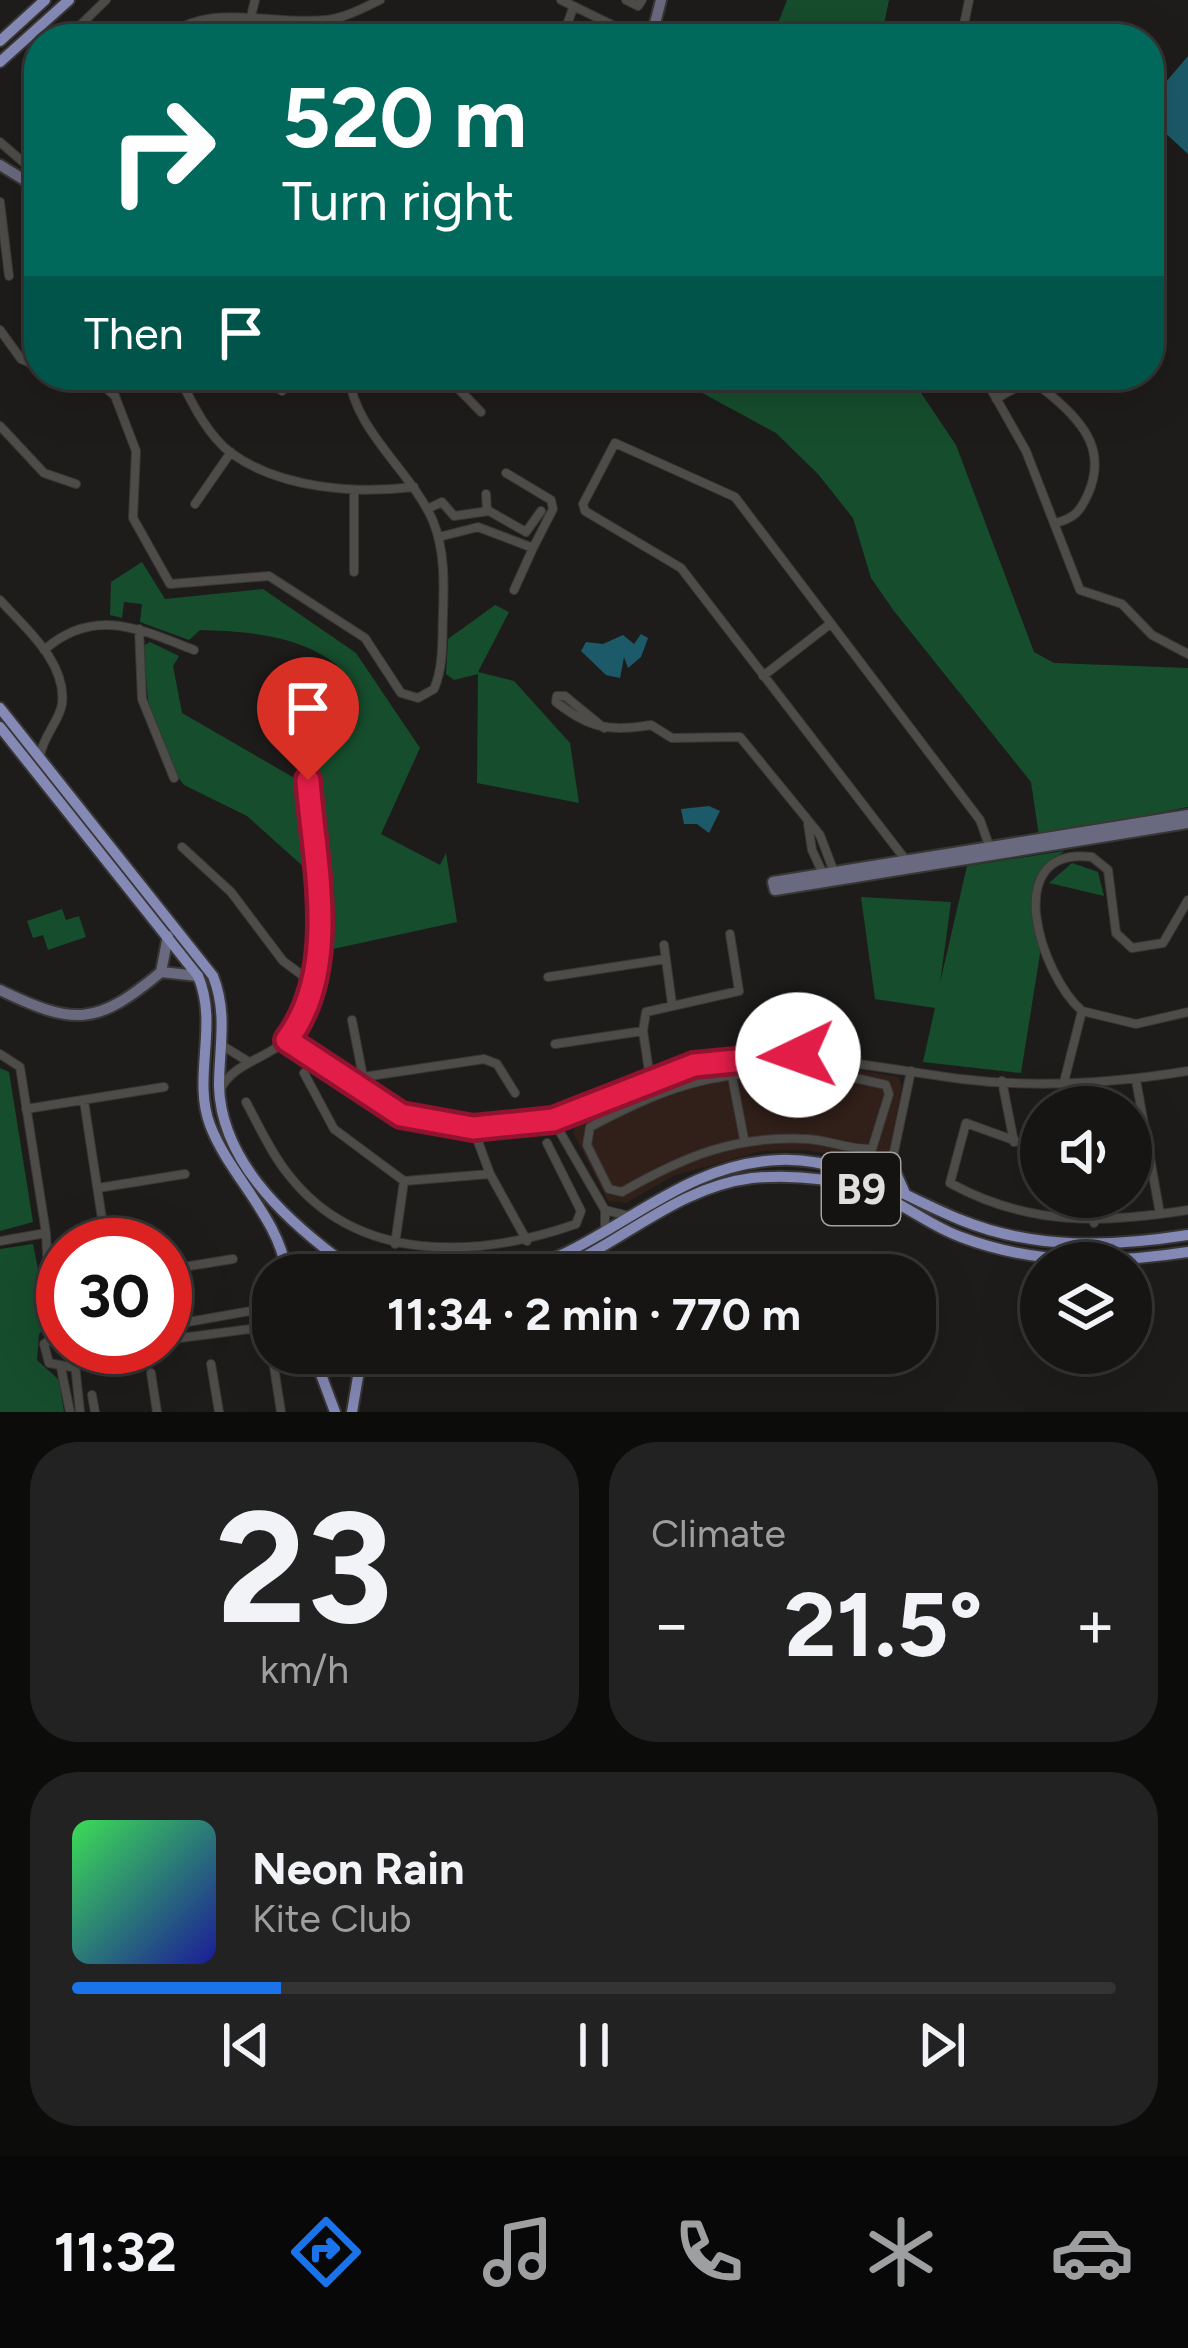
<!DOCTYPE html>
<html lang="en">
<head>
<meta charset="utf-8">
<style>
	body { margin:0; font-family:Figtree,sans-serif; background:#232222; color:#f1f3f6; height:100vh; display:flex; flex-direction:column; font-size:45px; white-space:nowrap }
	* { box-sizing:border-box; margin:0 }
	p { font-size:39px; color:#9e9fa0 }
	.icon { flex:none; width:66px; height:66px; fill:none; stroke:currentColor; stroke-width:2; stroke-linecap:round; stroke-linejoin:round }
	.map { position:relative; height:1412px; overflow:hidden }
	.side { display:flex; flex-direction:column; gap:30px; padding:30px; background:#0c0c0b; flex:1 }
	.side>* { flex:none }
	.banner { position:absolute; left:24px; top:24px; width:1140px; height:366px; border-radius:48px; box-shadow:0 12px 48px #0002,0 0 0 3px #353434; background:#00695c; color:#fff; overflow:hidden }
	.controls { position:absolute; left:1020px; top:1086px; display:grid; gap:24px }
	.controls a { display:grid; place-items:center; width:132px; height:132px; border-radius:50%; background:#161514; box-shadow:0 12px 48px #0002,0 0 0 3px #353434; font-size:60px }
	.speed { position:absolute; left:36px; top:1218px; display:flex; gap:24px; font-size:60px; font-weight:700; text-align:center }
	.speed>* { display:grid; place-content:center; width:156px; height:156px; border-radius:50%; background:#161514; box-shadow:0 12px 48px #0002,0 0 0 3px #353434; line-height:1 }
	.speed .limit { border:18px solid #d22; background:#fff; color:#111 }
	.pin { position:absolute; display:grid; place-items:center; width:102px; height:102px; color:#fff; margin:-123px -51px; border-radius:50% 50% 50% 0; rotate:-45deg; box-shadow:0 0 12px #0007 }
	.pin .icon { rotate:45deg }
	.me { position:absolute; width:132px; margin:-66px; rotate:267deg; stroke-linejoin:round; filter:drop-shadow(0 0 9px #0008) }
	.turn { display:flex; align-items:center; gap:42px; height:252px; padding:0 60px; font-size:54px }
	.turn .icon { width:156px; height:156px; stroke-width:2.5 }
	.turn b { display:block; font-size:84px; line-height:102px }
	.then { display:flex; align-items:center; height:114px; padding:0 60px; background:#0003; gap:24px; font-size:45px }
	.big { font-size:90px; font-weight:700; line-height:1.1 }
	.side .card { flex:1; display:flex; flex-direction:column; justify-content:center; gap:18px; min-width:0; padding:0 42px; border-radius:48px; background:#232222 }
	.side .dial { align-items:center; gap:0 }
	.dial b { font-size:156px; line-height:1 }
	.song { display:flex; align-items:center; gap:36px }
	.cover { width:144px; height:144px; border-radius:18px; background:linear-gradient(135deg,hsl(130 70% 55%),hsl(240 70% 35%)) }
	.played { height:12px; border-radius:6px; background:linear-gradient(90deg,#1a73e8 20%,#353434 20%) }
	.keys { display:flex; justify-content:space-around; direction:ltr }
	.heat { display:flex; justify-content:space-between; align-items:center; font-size:66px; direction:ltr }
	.side .tiles { flex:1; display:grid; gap:30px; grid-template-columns:1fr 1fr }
	.card:last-child { grid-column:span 2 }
	.trip { position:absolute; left:252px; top:1254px; width:684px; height:120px; border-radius:48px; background:#161514; box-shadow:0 12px 48px #0002,0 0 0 3px #353434; font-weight:700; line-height:120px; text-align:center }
	.tabs { display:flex; height:192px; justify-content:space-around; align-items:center; background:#090808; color:#9e9fa0 }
	.tabs .icon { width:84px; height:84px }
	.tabs .active { color:#1a73e8 }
	.tabs b { font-size:54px; color:#f1f3f6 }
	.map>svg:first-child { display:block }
	.commercial { fill:#311f19 }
	.green { fill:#164d2d }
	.water { fill:#1c5a69 }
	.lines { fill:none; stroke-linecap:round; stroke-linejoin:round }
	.street-casing { stroke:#383735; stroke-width:10 }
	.secondary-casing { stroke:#383735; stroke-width:14 }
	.primary-casing { stroke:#383735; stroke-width:14 }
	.street { stroke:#4d4c48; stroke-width:8 }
	.secondary { stroke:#696a7f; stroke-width:10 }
	.primary { stroke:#8589b6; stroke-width:10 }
	.route-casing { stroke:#92132f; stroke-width:30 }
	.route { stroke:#e11d48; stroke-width:21 }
	.labels { text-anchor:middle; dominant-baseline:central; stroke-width:12; stroke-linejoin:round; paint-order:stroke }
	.shield { fill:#141311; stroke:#a3a2a0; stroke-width:3 }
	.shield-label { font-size:42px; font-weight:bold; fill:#e0dfdd }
</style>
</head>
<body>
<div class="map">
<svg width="1188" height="1412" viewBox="0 0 1188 1412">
	<rect width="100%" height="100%" fill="#1e1c1a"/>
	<path class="commercial" d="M824,1064L898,1077L902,1086L889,1154L873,1161L805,1150L761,1151L673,1176L626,1203L608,1201L573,1132L577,1119L647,1089L732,1066Z"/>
	<path class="green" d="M787,0H889L881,39H772Z
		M669,375H909L956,445L1034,652L1054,663L1188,668V807L1039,836L1031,782L894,611L871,578L853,518L818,474L776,433Z
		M142,562L165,599L263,589L356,653L420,748L381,834L440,865L446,853L457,922L333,949L313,779L319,777C312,741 333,711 354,685C324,637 250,631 200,630L189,640L140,622L142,604L124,602L122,618L110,615L111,582Z
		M495,605L509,612L478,672L514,681L570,743L579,803L477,783L478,674L454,680L446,674L448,639Z
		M150,642L179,656L173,666L182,713L296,779L306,869L247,816L184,785L174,772L150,720L143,646Z
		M1064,851L1036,877L1040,954L1021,1073L923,1062L935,1008L875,999L861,897L951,902L940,983L967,866Z
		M1072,863L1098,872L1104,896L1049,883Z
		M62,909L66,920L79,916L86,937L48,950L43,935L33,938L27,921Z
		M0,1068L9,1072L33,1222L0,1231Z
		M33,1244L49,1324L39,1334L37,1360L59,1380L64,1412H0V1249Z"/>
	<path class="water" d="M1188,56V154L1149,118V102Z
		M641,634L648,638L641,657L628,668L624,657L620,678L606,675L581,651L586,642L603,644L623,635L634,644Z
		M709,806L720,811L709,833L697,824H684L681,809Z"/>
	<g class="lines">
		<defs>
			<path id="street" d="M561,0L641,39
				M626,0L638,6L642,0
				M252,12L255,0
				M80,26L96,39
				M66,39L106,0
				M164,39C210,0 269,26 326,20C345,18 363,8 380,0
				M562,39L573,8
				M961,39L969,0
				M0,142L31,169L22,179
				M0,202L9,276
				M0,330L21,359L39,367
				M67,375L105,387L115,396L136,451L133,518L170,584L269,576L365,638L401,693L418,698L434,689C444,666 442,638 443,614C444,583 445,551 433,521C412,472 353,429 349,375
				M178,375C191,401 207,435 231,453C281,489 356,494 414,487
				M259,375L282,391
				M445,375L481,412
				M983,375L1026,451L1080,590L1122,604L1152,635L1188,654
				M996,399C1006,393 1019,384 1030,384C1040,385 1047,392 1054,398C1086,425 1106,453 1088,494C1080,512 1074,518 1056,523
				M0,426L44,473L76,484
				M354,491V572
				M486,494L487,511
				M195,504L231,452
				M427,509L442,502L454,516L489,511L526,532L541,511
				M439,537L478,527L533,548L553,509L551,500L506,473
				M514,590L533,548
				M0,600C25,628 67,662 62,704C59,722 43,736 40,756
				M139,629L142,699L174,778
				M44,650C94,606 140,629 194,650
				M763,676L830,624
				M604,728L565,696H557L556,702C589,728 609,732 651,725L672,738L740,737L820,835L834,872
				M808,824L812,850L825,878
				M182,847L231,892L283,961L314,984
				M905,859L681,568L585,511L583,504L615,443L735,497L980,820L990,848
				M1188,900L1163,943L1132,948L1116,933L1108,870L1092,857C998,846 1041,975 1082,1011L1136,1024L1188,1012
				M664,945L672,1004
				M548,977L666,959
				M352,1020L363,1077
				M287,1040C340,1078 389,1119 455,1127C558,1139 611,1081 699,1064C790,1047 871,1067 961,1079C1035,1088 1115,1083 1188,1071
				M555,1044L643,1031
				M223,1046L249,1062
				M0,1054L20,1067L46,1233L51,1334
				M819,1070L886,1085L889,1094L872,1149C850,1150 829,1140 807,1139C735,1135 683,1157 622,1192L609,1189L587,1145L590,1127C681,1079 717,1072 819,1070Z
				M731,1071L744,1139
				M304,1073L334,1129L404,1181L490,1174
				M363,1077L484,1059L497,1064L515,1093
				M650,1078L643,1031L646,1012L739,991L730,934
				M1136,1080L1160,1214
				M1002,1081L1014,1142
				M1064,1082L1082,1011
				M221,1088C236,1060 272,1059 292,1033C339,972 313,853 308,780
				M84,1101L106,1245
				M246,1102C259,1126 271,1153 288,1174C358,1265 479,1258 576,1224L581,1211L547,1143
				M26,1109L164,1087
				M553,1120L605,1210V1231
				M473,1128L490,1174L527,1241
				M1041,1150L966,1123L950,1183C1028,1226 1103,1224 1188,1210
				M887,1185L911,1071
				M98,1188L185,1174
				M1089,1197L1094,1223
				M605,1210L629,1216
				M0,1241L46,1233
				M395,1244L404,1181
				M48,1252L63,1307
				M165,1270L233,1259
				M165,1326L273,1307
				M63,1330L44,1344L49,1363L71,1367L82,1347
				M165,1340L273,1326
				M272,1354L281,1412
				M81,1357L118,1347
				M75,1364L80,1412
				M211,1364L219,1412
				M61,1368L70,1412
				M151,1373L157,1412
				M92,1395L95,1412"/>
			<path id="secondary" d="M651,39L661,0
				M0,165L39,189
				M1188,815L773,882L775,890L1188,823
				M161,972L198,976
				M0,990C75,1026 96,1026 161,972L168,936"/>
			<path id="primary" d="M0,41L45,0
				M0,62L69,0
				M0,708L213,976C228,1014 219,1047 219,1086C221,1159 282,1216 336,1257
				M0,727L198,976C219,1025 192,1077 210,1125C230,1177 280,1218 287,1275
				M867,1177L892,1164L904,1191
				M370,1271L392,1275
				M297,1275C321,1253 350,1252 373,1275
				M502,1275C604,1255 671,1164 779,1160C846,1157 902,1196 961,1220C1035,1250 1111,1247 1188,1235
				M544,1275C617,1249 672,1188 752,1178C795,1174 847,1179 887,1198C912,1210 935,1228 961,1237C1035,1265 1110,1264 1188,1252
				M313,1353L335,1412
				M314,1353L329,1358L356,1353
				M352,1412L362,1353"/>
		</defs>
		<use href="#street" class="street-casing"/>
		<use href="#secondary" class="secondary-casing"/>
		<use href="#primary" class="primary-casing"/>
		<use href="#street" class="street"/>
		<use href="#secondary" class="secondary"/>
		<use href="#primary" class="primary"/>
	</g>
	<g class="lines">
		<defs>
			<path id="route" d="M308,780C314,863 341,968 287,1040L401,1115L473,1128L553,1120L694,1065L798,1055"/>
		</defs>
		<use href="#route" class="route-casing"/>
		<use href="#route" class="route"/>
	</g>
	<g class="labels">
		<rect class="shield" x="822" y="1153" width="78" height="72" rx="9"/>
		<g class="shield-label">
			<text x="861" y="1189">B9</text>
		</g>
	</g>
</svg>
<div class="controls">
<a><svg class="icon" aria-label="sound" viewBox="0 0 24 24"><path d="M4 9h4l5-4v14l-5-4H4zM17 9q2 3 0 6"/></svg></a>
<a><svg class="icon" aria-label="layers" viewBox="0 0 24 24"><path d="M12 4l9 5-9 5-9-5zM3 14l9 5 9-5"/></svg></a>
</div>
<div class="speed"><div class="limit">30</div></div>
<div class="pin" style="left:308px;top:780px;background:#d93025"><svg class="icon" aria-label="arrive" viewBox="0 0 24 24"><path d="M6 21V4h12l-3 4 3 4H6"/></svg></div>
<svg class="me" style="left:798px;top:1055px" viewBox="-20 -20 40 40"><circle r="19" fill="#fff"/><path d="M0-13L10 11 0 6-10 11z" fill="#e11d48"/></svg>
<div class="trip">11:34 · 2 min · 770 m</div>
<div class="banner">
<div class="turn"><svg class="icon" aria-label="right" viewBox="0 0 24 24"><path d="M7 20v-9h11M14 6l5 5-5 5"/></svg><div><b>520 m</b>Turn right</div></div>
<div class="then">Then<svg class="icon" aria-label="arrive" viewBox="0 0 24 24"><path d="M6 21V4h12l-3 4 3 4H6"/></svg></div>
</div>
</div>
<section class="side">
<div class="tiles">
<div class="card dial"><b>23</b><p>km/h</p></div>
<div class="card"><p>Climate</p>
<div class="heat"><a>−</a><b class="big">21.5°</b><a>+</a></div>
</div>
<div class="card">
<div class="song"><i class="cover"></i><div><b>Neon Rain</b><p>Kite Club</p></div></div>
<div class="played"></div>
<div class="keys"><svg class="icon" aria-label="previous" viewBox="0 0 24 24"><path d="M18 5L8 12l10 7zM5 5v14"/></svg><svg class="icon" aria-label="pause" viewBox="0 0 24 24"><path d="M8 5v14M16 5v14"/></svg><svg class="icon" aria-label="next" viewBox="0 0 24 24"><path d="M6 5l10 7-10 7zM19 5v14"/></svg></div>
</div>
</div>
</section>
<nav class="tabs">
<b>11:32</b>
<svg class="icon active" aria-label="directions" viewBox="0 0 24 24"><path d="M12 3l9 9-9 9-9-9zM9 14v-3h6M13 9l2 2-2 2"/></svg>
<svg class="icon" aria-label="music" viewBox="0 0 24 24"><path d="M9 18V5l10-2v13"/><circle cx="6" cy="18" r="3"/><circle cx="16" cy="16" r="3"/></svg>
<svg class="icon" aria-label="phone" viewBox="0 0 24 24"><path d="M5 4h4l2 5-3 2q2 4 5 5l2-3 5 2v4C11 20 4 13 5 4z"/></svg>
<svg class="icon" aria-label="climate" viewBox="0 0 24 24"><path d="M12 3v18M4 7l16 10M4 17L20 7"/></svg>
<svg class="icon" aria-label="car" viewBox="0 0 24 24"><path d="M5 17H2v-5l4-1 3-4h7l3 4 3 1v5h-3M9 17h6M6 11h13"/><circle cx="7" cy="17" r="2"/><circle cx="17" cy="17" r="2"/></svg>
</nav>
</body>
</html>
